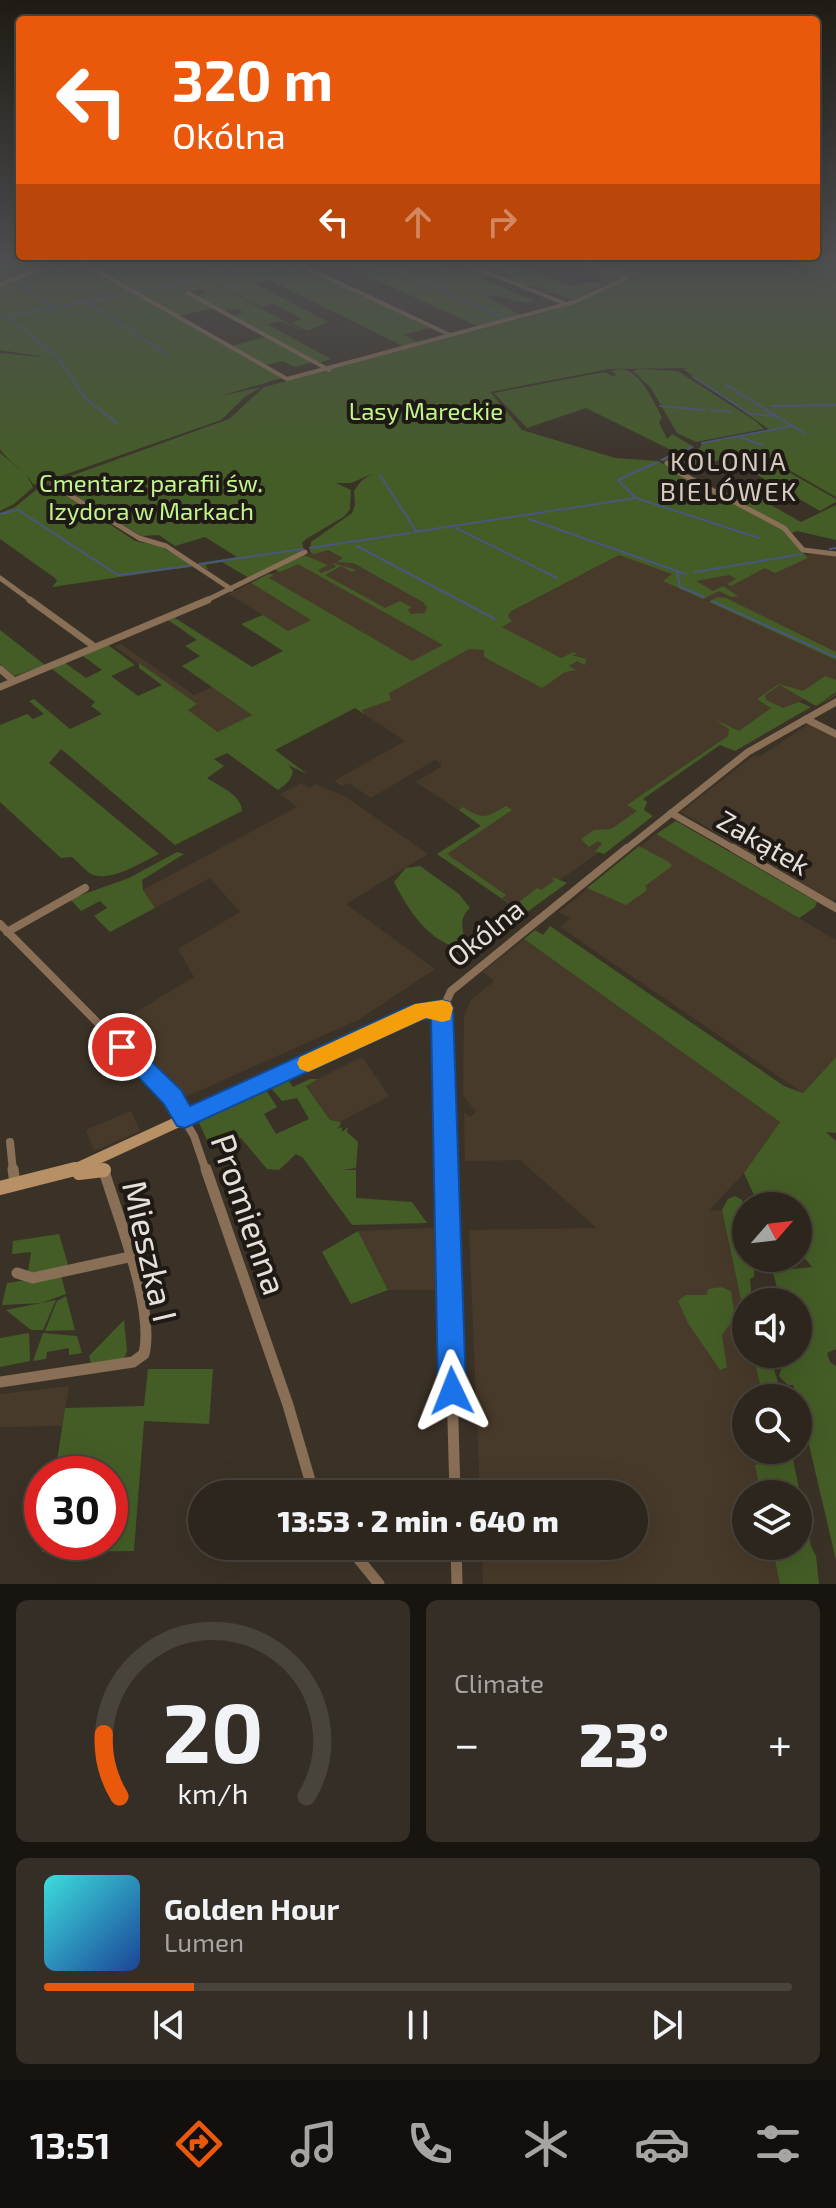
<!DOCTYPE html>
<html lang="en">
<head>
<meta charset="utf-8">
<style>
	body { margin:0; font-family:"Exo 2",sans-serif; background:#342e26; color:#f1f3f6; height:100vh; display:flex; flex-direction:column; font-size:30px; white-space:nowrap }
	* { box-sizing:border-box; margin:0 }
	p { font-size:26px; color:#a6a5a4 }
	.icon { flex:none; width:44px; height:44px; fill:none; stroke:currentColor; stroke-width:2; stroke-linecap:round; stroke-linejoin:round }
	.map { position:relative; height:1584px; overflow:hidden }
	.drawer { display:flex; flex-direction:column; gap:16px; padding:16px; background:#181510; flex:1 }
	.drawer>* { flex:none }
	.guide { position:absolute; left:16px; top:16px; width:804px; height:244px; border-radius:8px; box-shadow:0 8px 32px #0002,0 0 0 2px #48433b; background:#ea580c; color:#fff; overflow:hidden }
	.needle { width:52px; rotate:62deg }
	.buttons { position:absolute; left:732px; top:1192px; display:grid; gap:16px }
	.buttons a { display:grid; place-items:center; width:80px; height:80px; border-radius:50%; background:#2c261d; box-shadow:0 8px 32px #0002,0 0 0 2px #48433b; font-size:40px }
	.speed { position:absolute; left:24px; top:1456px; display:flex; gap:16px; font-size:40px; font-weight:700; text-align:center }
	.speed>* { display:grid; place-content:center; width:104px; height:104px; border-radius:50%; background:#2c261d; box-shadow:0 8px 32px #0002,0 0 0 2px #48433b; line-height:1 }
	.speed .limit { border:12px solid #d22; background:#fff; color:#111 }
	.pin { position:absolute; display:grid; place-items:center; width:68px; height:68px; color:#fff; margin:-34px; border:4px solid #fff; border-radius:50%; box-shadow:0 2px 8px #0007 }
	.me { position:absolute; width:88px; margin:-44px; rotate:358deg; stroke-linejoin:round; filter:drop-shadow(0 0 6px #0008) }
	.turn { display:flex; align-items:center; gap:28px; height:168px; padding:0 24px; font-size:36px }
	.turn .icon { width:104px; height:104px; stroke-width:2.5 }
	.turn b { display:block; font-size:56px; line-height:68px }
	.lanes { display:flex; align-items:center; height:76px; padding:0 24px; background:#0003; justify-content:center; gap:40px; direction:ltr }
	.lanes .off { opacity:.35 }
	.big { font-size:60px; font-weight:800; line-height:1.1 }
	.drawer .card { flex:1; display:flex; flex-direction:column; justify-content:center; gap:12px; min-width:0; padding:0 28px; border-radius:12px; background:#342e26 }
	.drawer .dial { align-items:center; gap:0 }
	.dial svg { height:208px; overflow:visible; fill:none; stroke:#48433b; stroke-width:7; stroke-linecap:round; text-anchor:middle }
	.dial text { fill:#f1f3f6; stroke:none }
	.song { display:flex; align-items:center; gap:24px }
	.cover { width:96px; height:96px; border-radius:12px; background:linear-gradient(135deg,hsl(180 70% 55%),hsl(220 70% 35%)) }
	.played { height:8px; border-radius:4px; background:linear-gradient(90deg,#ea580c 20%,#48433b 20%) }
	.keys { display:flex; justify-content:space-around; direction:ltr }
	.heat { display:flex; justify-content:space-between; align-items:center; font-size:44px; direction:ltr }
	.drawer .tiles { flex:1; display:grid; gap:16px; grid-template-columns:1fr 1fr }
	.card:last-child { grid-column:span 2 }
	.trip { position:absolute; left:188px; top:1480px; width:460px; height:80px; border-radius:40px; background:#2c261d; box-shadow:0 8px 32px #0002,0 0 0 2px #48433b; font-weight:800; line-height:80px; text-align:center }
	.dock { display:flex; height:128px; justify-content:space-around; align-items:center; background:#120f0c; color:#a6a5a4 }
	.dock .icon { width:56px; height:56px }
	.dock .active { color:#ea580c }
	.dock b { font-size:36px; color:#f1f3f6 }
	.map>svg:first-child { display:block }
	.built { fill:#483a2a; fill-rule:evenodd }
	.green { fill:#445d26 }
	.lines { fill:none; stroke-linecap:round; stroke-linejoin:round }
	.stream { stroke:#48577e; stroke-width:2 }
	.street-far4 { stroke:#896f55; stroke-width:4 }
	.street-far3 { stroke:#896f55; stroke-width:5 }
	.street-far2 { stroke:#896f55; stroke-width:7 }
	.street-far1 { stroke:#896f55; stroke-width:8 }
	.street { stroke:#896f55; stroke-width:11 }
	.secondary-far1 { stroke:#b89065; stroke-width:11 }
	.secondary { stroke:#b89065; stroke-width:14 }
	.route { fill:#1a73e8; stroke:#114b97; stroke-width:2 }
	.slow { fill:#f59e0b }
	.labels { text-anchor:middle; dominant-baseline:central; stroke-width:8; stroke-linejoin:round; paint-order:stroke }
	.far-park-label { font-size:24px; fill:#c3f58d; stroke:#1f1a16 }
	.far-neighbourhood-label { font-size:26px; letter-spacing:2px; fill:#d6cbbe; stroke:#1f1a16 }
	.street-label { font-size:28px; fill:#e6e0da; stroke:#1f1a16 }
	.near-street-label { font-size:34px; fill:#e6e0da; stroke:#1f1a16 }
</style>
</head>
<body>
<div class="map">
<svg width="836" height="1584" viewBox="0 0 836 1584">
	<rect width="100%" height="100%" fill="#3b3227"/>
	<path class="built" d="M322,547L443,612L446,646L413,663L266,577Z
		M819,553L836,557V680L724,747L719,744L633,803L649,817L544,891L514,907L437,854L481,825L416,782L441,767V763L435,760L371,798L349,783L342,786L334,781L405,741L355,708L488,624L619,555L688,575Z
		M251,583L312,620L288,631L229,594Z
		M121,644L194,695L212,687L252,715L219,732L187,709L196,704L115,647Z
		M809,724L836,736V898L833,901L681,812L753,756L759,757Z
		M301,783L309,788L316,784L346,797L428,854L346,904L435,969L360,1019L183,1098L131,1048L133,1042L116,1024L194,977L178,949L240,912L210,878L155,908L143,890L297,807L280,794Z
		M656,834L836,940V1057L803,1093L560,927L570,919L559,912Z
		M524,939L780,1122L744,1173L709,1211L722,1210L725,1217L746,1321V1354H753L763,1398H746V1450H774L782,1494H746V1546H792L799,1584H483L482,1546H634V1494H480L469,1230L597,1228L520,1160L465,1161L464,1112L470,1117L476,1112L463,1095L464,1016L471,1000L494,981L483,972ZM721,1287L722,1335L727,1367L686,1295H707L709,1289Z
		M362,1057L389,1096L340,1122L330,1120L306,1085Z
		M131,1111L140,1131L94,1151L86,1130Z
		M435,1228V1290H388L358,1231Z
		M69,1386L62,1426L0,1427V1394Z"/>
	<path class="green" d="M0,258H67L0,284Z
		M77,258H201L230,272L206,258H284L430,328L404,335L419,343L405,347L269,280L254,283L328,322L307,331L291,323L302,319L274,304L261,307L205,279L305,332L280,321L267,324L331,359L318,363L233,316L244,312L237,309L225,311L196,296L207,293L201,289L186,293L213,308L180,316Z
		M328,258H430L460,270L471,268L488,275L479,278L535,301C514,307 505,292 486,297L521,315L480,327L339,263L326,267L319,264L332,261Z
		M470,258H500L571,286L588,282L605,284L573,300L552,292L541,293L548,290C532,284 520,287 505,279L514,276C498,270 485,271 470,265L479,262Z
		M552,258H574L616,274L578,258H836V497L756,451L764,457L747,461L738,456L730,460L725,458L683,473L669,463L700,448L702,443L770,430L683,369L689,368L609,369L490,392L522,430L615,458L658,461L779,526L808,558L775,573L765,568L731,586L727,584L736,579L729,575L696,581L713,591L723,586L738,596L732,597L719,591L703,599L663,581L672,574L619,555L510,612L508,616L512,621L502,627L561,658L574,652L577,654L572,655L586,659L585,665L577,661L569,666L576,670L565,672L542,688L484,657V650L469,649L389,693L391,700L362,710L364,714L355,708L275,750L307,774L288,765L293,771C291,781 286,784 278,790L227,753L214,759L224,766L207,778C220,787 241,794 242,811L175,845L61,749L49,763L159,854C142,862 110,883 91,874C85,870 78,862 72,857L61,858L0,802V725L27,714L33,719L44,714L29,701L34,699L70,729L102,714L91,706L95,702L52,669L65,663L86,678L102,670L83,656L108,645L135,665L111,676L138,696L162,685L139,668V663L197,704L188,710L218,732L252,715L182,666L200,656L185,646L197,640L168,620L175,618L252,667L283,651L241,624L263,615L288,631L311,620L251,583L268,574H274L269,578L412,661L443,645L298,564L280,572L274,569L304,555L328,565L318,570L321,573L336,567L333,563L356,570L352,572L341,566L325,575L385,608L400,601L411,607L408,610L411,614L425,613L427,607L423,602L353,563L337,562L343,558L328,550L314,554L310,552L311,542L352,513L355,505L354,491L361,481L372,474L351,483H336L351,490L350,509L345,516L306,539L302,543L304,550L249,578L222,562L205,565L209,570L197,564L237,557L205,537L175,546L159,535L141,536L54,482L229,419L264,387L554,310L586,299L603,287L636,279L629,277L609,283L601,281L606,279Z
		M74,259L282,378L220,396L262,387L246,396L221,420L58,477L44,486L57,489L135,541L160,546L194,566L52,587L57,581L55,578L0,539V513L15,507L41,486L33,484C25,469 10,464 0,449V353L49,358L0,350V286Z
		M266,337L313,362L295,367L283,361L265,365L231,346Z
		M621,369C641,371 653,401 662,417L659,422L667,439L672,434L694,447L663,461L659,460L675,452L586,408L527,428L494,393L604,372L613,376L616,375L611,371Z
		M639,369L678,371L754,420L764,429L696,442L677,433L651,388L633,371Z
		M0,453L26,474L33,487L14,504L0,511Z
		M778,466L836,499V502L820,511L756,474Z
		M715,487L731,494L741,488L801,522L836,505V540L797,531L792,533Z
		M717,597L726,598L836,652V660L709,602Z
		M0,630L45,665L14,676L0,664Z
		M825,676L836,680V692L817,705L836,694V695L816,706L780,685L765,695L766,700L783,708L799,702L811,707L735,751L720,745L643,799L647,802L644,810L653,816L604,854L595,851L602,844L598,841L589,847L581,839L594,830L611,829L637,811L627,805L728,736L729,729L714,719L739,731L771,708L757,699L779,684L803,691Z
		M506,806L512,810L447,854L506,895L502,898L514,906L537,888L541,890L554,881L552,877L567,883L527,912L514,907L437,854L481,826L459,810L463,807C482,820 486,818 506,806Z
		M676,821L817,902L815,907L799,918L656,834Z
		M639,846L669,862L672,866L645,886L647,890L626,905L587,888Z
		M177,852L184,854L142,880L143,890L155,908L110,932L94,916L107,908L100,901L81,911L70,899L129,878Z
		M420,866L459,894L470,908C459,918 462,927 465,941L461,948C429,943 407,908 394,882L406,868Z
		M550,926L784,1086L803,1093L836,1057V1133L826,1132L836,1141V1349L827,1353L830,1362L836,1366V1560L798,1398L793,1385H788L779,1376L786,1354H798V1302H781L769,1258H781L774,1268L775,1271L812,1267L798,1250V1206H759L744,1173L780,1122L524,939L535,930L543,935Z
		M310,1079H318L306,1086L330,1120L340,1122L341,1124L337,1129L342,1127V1132L348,1127L347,1132L358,1142L356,1168L343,1170H356V1198L412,1202L427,1223L352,1225L303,1158L296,1154L279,1170L267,1169L241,1138L225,1144L222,1139L209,1144L199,1123L201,1120L266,1090L277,1107L264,1114L276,1134L309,1119L297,1098L282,1101L271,1088L288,1080L293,1087Z
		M735,1196L742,1200L746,1217V1258H755L754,1277L750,1279L752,1302L742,1304L722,1210L728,1199Z
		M358,1231L388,1290L351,1304L322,1252Z
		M59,1234L69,1268L39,1274L28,1272L31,1252L12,1254L13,1241Z
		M61,1275L66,1294L41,1303L2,1305L7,1283Z
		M721,1287L731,1291L735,1317L722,1335L727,1367L720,1370L688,1323L678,1301L686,1295H707L708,1289Z
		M66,1296L75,1330L45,1331L57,1301Z
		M56,1300L43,1330H31L6,1310Z
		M124,1320L127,1351L124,1359L91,1363L89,1356Z
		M29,1333L30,1361L0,1367V1338Z
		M43,1333L77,1336L82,1353L69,1355V1348L47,1352L46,1359L33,1361Z
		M753,1354H769L783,1398H763Z
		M148,1369H213L209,1424L144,1421L134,1551L42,1552L44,1542H110V1474H55L65,1408L144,1406Z
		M774,1450H791L811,1546L816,1556L819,1584H780L772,1546H798V1494H761L755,1465L776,1460Z"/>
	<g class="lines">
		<path class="stream" d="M368,258L506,318
			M72,259L109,280
			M15,282L53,307
			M138,292L288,261L313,273
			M87,302L167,354
			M9,317L58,358
			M0,318L133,293
			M59,359L85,398L117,423
			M693,377L750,414L777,416
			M725,384L804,433
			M660,406L704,410
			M772,406L836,405
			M711,410L730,412
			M740,437L762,445
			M702,443L792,426
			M662,460L692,447
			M380,475L416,531
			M636,498L618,480L658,462
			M0,514L18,510L118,575L190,566
			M529,519L677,571L680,587L704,597
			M456,528L557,578
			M414,532L636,498L759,538
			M357,546L495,619
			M310,548L410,533
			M830,549L836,548
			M199,564L303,549
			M678,572L686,574
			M695,572L802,554
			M712,601L836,657"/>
		<path class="street-far4" d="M75,258L287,379L574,302L627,278
			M286,258L450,335
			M450,258L564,303
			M577,258L627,278
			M0,285L69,258
			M188,293L329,370"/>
		<path class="street-far3" d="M667,463L678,472L784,528L803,550L836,554
			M52,484L139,538L166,546L231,589
			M0,578L33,602
			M203,602L305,552"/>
		<path class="street-far2" d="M30,600L95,647
			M0,669L14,681
			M0,687L208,600
			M806,719L836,734
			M671,813L736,850
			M625,850L748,752L836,702"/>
		<path class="street-far1" d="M733,848L836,908
			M0,924L169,1095L194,1136L206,1171
			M7,932L85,888
			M10,1142L13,1171
			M446,1171L442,1011L451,991L627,848"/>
		<path class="street" d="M13,1169L15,1184
			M206,1169L288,1405L314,1494
			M446,1169L455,1494
			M17,1273L33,1278L129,1257
			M0,1382L133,1362L144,1354C155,1308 118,1217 104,1171
			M348,1546L379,1584
			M456,1546L457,1584"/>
		<path class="secondary-far1" d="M71,1171L417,1012L442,1008
			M94,1171L104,1170"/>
		<path class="secondary" d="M79,1173L104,1170
			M0,1188L75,1169"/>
	</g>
	<linearGradient id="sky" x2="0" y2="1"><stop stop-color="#201c15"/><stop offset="0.54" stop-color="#4f4f52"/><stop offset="1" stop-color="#4f4f52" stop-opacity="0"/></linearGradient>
	<rect width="836" height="480" fill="url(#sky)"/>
	<path class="route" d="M442,1000L450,1002L453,1008L466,1391L462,1401L452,1405L442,1401L438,1391L431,1018L420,1020L185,1128L177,1126L164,1104L110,1047L114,1041L122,1038L130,1041L181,1090L190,1106L409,1006Z"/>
	<path class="slow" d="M442,1000L450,1002L453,1008L450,1020L442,1022L426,1018L308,1072L300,1069L297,1063L300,1057L415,1004Z"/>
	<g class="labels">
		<g class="far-park-label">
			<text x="426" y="410">Lasy Mareckie</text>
			<text x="151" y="482">Cmentarz parafii św.<tspan x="151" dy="28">Izydora w Markach</tspan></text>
		</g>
		<g class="far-neighbourhood-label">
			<text x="729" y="460">KOLONIA<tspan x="729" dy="30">BIELÓWEK</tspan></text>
		</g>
		<g class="street-label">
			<text transform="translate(764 842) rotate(30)">Zakątek</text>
			<text transform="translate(485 932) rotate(-39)">Okólna</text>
		</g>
		<g class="near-street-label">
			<text transform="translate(250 1214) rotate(71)">Promienna</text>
			<text transform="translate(151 1251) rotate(77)">Mieszka I</text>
		</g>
	</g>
</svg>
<div class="buttons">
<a><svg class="needle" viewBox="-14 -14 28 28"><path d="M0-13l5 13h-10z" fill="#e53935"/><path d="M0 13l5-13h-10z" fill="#a6a5a4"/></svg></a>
<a><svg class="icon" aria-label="sound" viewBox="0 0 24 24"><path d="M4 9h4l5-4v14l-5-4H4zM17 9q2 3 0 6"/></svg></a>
<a><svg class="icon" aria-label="search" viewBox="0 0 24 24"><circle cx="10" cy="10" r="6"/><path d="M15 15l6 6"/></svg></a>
<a><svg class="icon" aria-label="layers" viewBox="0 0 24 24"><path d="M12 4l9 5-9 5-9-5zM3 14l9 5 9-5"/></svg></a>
</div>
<div class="speed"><div class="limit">30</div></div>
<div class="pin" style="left:122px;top:1047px;background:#d93025"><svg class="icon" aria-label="arrive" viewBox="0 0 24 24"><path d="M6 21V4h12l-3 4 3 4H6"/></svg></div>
<svg class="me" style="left:452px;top:1391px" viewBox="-20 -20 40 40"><path d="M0-17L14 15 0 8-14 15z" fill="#1a73e8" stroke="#fff" stroke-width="4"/></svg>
<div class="trip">13:53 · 2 min · 640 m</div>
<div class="guide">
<div class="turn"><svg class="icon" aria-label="left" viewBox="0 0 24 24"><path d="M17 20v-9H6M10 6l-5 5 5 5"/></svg><div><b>320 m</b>Okólna</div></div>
<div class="lanes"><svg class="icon" aria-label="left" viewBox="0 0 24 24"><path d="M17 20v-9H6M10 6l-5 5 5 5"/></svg><svg class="icon off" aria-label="ahead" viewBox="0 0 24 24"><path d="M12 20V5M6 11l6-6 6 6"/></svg><svg class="icon off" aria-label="right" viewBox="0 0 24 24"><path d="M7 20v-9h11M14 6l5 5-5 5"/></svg></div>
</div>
</div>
<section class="drawer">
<div class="tiles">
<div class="card dial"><svg viewBox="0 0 100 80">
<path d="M14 69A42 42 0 1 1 86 69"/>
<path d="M14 69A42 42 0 0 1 8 45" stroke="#ea580c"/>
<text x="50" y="56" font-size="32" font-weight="700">20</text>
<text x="50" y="72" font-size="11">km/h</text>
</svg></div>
<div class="card"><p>Climate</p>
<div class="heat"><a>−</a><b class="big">23°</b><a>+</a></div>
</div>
<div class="card">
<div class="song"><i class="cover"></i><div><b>Golden Hour</b><p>Lumen</p></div></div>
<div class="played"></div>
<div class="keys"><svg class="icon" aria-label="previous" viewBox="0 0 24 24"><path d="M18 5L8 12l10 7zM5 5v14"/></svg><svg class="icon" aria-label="pause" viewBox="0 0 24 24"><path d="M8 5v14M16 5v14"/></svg><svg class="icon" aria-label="next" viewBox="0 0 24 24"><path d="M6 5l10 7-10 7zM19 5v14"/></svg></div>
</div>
</div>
</section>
<nav class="dock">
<b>13:51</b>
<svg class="icon active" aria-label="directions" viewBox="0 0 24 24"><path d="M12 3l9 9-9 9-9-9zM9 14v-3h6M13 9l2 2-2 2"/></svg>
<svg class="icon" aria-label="music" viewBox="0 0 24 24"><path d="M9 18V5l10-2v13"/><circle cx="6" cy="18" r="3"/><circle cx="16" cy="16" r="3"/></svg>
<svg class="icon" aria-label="phone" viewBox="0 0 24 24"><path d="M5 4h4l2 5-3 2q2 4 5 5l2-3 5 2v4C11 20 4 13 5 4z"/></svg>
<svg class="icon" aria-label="climate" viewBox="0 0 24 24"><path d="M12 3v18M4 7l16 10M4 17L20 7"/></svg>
<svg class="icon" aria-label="car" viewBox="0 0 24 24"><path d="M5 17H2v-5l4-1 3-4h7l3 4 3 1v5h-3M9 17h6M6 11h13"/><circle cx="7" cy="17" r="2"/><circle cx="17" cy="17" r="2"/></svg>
<svg class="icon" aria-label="filters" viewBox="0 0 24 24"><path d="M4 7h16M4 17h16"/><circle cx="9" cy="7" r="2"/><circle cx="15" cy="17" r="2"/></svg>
</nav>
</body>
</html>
